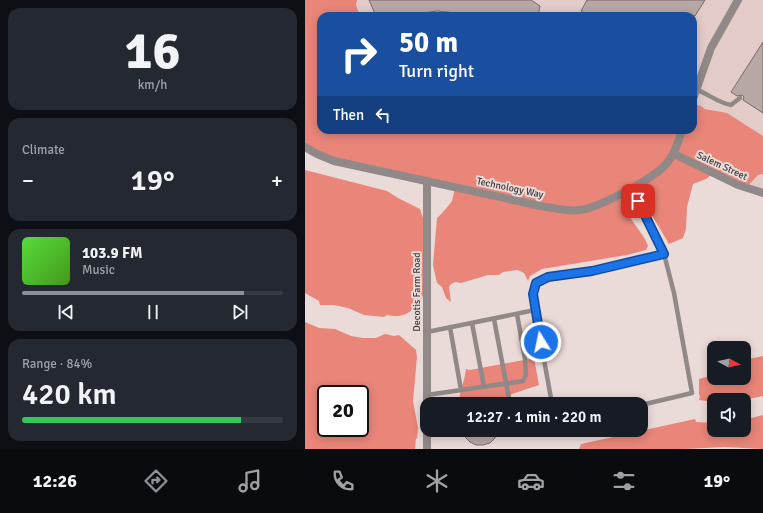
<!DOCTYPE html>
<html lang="en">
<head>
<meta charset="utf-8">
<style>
	body { margin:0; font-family:Signika,sans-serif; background:#242831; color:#f1f3f6; height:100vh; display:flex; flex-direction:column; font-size:15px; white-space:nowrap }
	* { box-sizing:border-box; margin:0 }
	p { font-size:13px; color:#9ea1a6 }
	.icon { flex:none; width:22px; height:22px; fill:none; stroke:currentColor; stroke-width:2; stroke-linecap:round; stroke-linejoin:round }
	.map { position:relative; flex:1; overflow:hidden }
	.sheet { display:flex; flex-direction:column; gap:8px; padding:8px; background:#0d0f14; width:305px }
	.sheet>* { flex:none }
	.banner { position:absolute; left:12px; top:12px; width:380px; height:122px; border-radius:12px; box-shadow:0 2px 10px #0003; background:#1a4fa0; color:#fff; overflow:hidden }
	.needle { width:26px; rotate:98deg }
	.fabs { position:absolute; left:402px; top:341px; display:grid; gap:8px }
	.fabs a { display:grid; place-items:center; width:44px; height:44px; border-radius:8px; background:#171b24; box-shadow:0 2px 10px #0003; font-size:20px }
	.speed { position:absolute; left:12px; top:385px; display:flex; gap:8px; font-size:20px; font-weight:700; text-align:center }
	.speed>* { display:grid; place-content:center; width:52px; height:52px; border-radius:50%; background:#171b24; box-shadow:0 2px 10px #0003; line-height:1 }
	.speed .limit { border:2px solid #111; border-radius:6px; background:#fff; color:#111 }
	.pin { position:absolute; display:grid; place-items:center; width:34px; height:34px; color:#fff; margin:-17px; border-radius:8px; box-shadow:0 2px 6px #0006 }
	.me { position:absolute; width:44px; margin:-22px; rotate:350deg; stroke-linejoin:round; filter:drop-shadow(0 0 3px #0008) }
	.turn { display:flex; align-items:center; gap:14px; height:84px; padding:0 16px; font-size:18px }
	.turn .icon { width:52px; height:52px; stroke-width:2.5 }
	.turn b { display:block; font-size:28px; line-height:34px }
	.then { display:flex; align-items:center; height:38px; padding:0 16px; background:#0003; gap:8px; font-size:15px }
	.big { font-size:30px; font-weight:600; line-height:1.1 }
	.sheet .tile { flex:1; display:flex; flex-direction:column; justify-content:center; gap:6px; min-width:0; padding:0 14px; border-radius:12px; background:#242831 }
	.sheet .dial { align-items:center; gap:0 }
	.dial b { font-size:52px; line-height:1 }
	.song { display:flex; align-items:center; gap:12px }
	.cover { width:48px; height:48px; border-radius:6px; background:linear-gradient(135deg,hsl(110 70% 55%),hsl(100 70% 35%)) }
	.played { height:4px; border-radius:2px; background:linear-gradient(90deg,#8c9099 85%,#363941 85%) }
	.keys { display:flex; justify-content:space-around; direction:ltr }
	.heat { display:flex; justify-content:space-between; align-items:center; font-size:22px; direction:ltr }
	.charge { height:6px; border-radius:3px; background:linear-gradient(90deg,#34c759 84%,#363941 0) }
	.trip { position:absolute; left:115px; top:397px; width:228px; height:40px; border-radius:12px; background:#171b24; box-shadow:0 2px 10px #0003; font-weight:600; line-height:40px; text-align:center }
	.menu { display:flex; height:64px; justify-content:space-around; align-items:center; background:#090b0e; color:#9ea1a6 }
	.menu .icon { width:28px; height:28px }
	.menu .on { color:#8c9099 }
	.menu b { font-size:18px; color:#f1f3f6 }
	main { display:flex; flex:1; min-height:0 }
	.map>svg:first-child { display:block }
	.built { fill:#e3cbc7 }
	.forest { fill:#e98579; fill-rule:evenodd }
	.building { fill:#b7a7a5; stroke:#786a68 }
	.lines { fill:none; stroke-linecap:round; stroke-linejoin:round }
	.service { stroke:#908988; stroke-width:4.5 }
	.minor { stroke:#908988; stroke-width:8 }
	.route-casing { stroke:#114b97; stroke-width:10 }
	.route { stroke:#1a73e8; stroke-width:7 }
	.labels { text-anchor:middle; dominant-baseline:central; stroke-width:4; stroke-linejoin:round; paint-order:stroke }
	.street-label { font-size:10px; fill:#3f3938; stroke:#eadad8 }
</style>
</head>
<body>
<main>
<section class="sheet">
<div class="tile dial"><b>16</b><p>km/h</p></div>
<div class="tile"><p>Climate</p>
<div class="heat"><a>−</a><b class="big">19°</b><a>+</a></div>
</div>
<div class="tile">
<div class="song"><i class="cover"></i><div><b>103.9 FM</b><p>Music</p></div></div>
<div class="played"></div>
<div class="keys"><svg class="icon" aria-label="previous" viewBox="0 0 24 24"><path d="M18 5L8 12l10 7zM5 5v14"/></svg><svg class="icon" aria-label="pause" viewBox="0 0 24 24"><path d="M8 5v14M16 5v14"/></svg><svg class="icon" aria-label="next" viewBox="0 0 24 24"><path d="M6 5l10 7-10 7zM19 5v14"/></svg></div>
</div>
<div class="tile"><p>Range · 84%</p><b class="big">420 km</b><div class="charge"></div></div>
</section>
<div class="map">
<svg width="458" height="449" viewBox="0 0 458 449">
	<rect width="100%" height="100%" fill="#eadad8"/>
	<path class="built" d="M52,0H458V136L422,113L400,109L396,106L388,104V16H55L51,5Z
		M458,174V191L442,187L453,175Z"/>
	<path class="forest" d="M0,0H52L51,5L55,16H16V130H388V104L396,106L400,109L422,113L458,136V174L453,175L442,187L409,173L401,179L388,184L382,207L381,229L378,238L364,244L342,207V200L331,186L315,196L322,213L340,239L343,246L341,250L322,255L237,269L225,276L223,281L219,273L213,270L198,272L194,275H183L156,283L150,282L146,284L144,287L146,302L141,298L137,287L132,283L128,265L132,218C134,217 146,203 147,201C148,197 149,192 150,188L24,159L0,147Z
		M0,170L82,191L93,198L115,209L120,224V291C113,308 101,320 82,315L79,317L59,315L43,308L29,305H15L14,301L0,293Z
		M0,322L14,328L30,329L46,336L58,338H71L80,334L89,336L94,335L111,350L112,357L108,401L113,428L112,439L111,438L110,449H0ZM21,394H55V428H21Z
		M458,356V396L438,400H409V402L394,400L395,396L394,395V379L409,375V378H439V360Z
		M229,358L234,385L207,394C204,397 200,398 198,402H159L154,401C155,389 160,380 161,369L165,370Z
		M458,415V449L420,447L379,449H274L276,444L390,419L391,422L409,423V430H439V420Z"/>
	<path class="building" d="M64,0H226L235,6L233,16H155L151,13L132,11L98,16H71Z
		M282,0H400L390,16H284L276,11Z
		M458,42V113L438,100L439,97L437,95L432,96L426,92Z
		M157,430H193L190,438L185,443L178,445H171L165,442L160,437Z"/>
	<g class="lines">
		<path class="service" d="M390,89C402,93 413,103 426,105L435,98
			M327,188L359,254L369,293L387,393L336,405
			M230,310L247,404
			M189,319L205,404
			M167,323L179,387
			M145,327L156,390
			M122,332L230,310L228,294L231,283L243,277L287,271L359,254
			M122,395L218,381L221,375L220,359L212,314
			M211,430V432L223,430"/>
		<path class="minor" d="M388,99L406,48L433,0
			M0,147L12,154L29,161L236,206C249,208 263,212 276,210C295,207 350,178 362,163C370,154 373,142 377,130
			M369,154L433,185L458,193
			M122,404V181
			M122,430V449"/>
	</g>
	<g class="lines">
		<defs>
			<path id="route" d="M236,342L228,294L231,283L243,277L287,271L359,254L333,201"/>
		</defs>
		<use href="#route" class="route-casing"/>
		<use href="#route" class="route"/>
	</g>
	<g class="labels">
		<g class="street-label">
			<text transform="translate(417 166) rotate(25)">Salem Street</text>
			<text transform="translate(205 188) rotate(12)">Technology Way</text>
			<text transform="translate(112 292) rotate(-90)">Decotis Farm Road</text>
		</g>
	</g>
</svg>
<div class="fabs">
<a><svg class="needle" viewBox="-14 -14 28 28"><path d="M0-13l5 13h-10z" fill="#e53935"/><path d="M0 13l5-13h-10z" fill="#9ea1a6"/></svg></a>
<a><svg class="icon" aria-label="sound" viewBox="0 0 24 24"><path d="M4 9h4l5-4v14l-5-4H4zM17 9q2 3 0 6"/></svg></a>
</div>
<div class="speed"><div class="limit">20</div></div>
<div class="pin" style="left:333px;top:201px;background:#d93025"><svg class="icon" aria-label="arrive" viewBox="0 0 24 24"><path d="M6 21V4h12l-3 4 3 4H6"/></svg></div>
<svg class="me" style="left:236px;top:342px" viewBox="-20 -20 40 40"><circle r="17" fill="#1a73e8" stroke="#fff" stroke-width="3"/><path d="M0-11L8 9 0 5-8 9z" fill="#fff"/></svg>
<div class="trip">12:27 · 1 min · 220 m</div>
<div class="banner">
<div class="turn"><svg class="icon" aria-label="right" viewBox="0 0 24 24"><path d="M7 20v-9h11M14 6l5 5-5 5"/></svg><div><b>50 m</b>Turn right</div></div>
<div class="then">Then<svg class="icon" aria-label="left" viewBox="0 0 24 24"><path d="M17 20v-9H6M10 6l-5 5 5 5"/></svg></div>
</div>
</div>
</main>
<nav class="menu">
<b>12:26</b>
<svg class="icon on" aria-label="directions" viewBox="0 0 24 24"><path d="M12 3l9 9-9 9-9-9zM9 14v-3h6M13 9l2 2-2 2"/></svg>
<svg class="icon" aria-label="music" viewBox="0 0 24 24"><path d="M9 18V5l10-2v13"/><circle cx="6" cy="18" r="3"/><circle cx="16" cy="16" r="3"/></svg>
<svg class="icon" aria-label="phone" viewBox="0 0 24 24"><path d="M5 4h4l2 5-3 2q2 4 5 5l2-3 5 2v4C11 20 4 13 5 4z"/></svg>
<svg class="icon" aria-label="climate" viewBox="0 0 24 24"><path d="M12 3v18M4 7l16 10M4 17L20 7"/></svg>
<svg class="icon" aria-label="car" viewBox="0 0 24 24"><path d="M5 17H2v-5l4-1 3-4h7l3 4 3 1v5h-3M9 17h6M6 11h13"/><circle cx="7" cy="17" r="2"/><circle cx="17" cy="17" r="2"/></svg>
<svg class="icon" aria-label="filters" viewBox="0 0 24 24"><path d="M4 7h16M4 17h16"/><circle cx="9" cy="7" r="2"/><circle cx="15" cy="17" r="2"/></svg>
<b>19°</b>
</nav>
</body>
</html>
